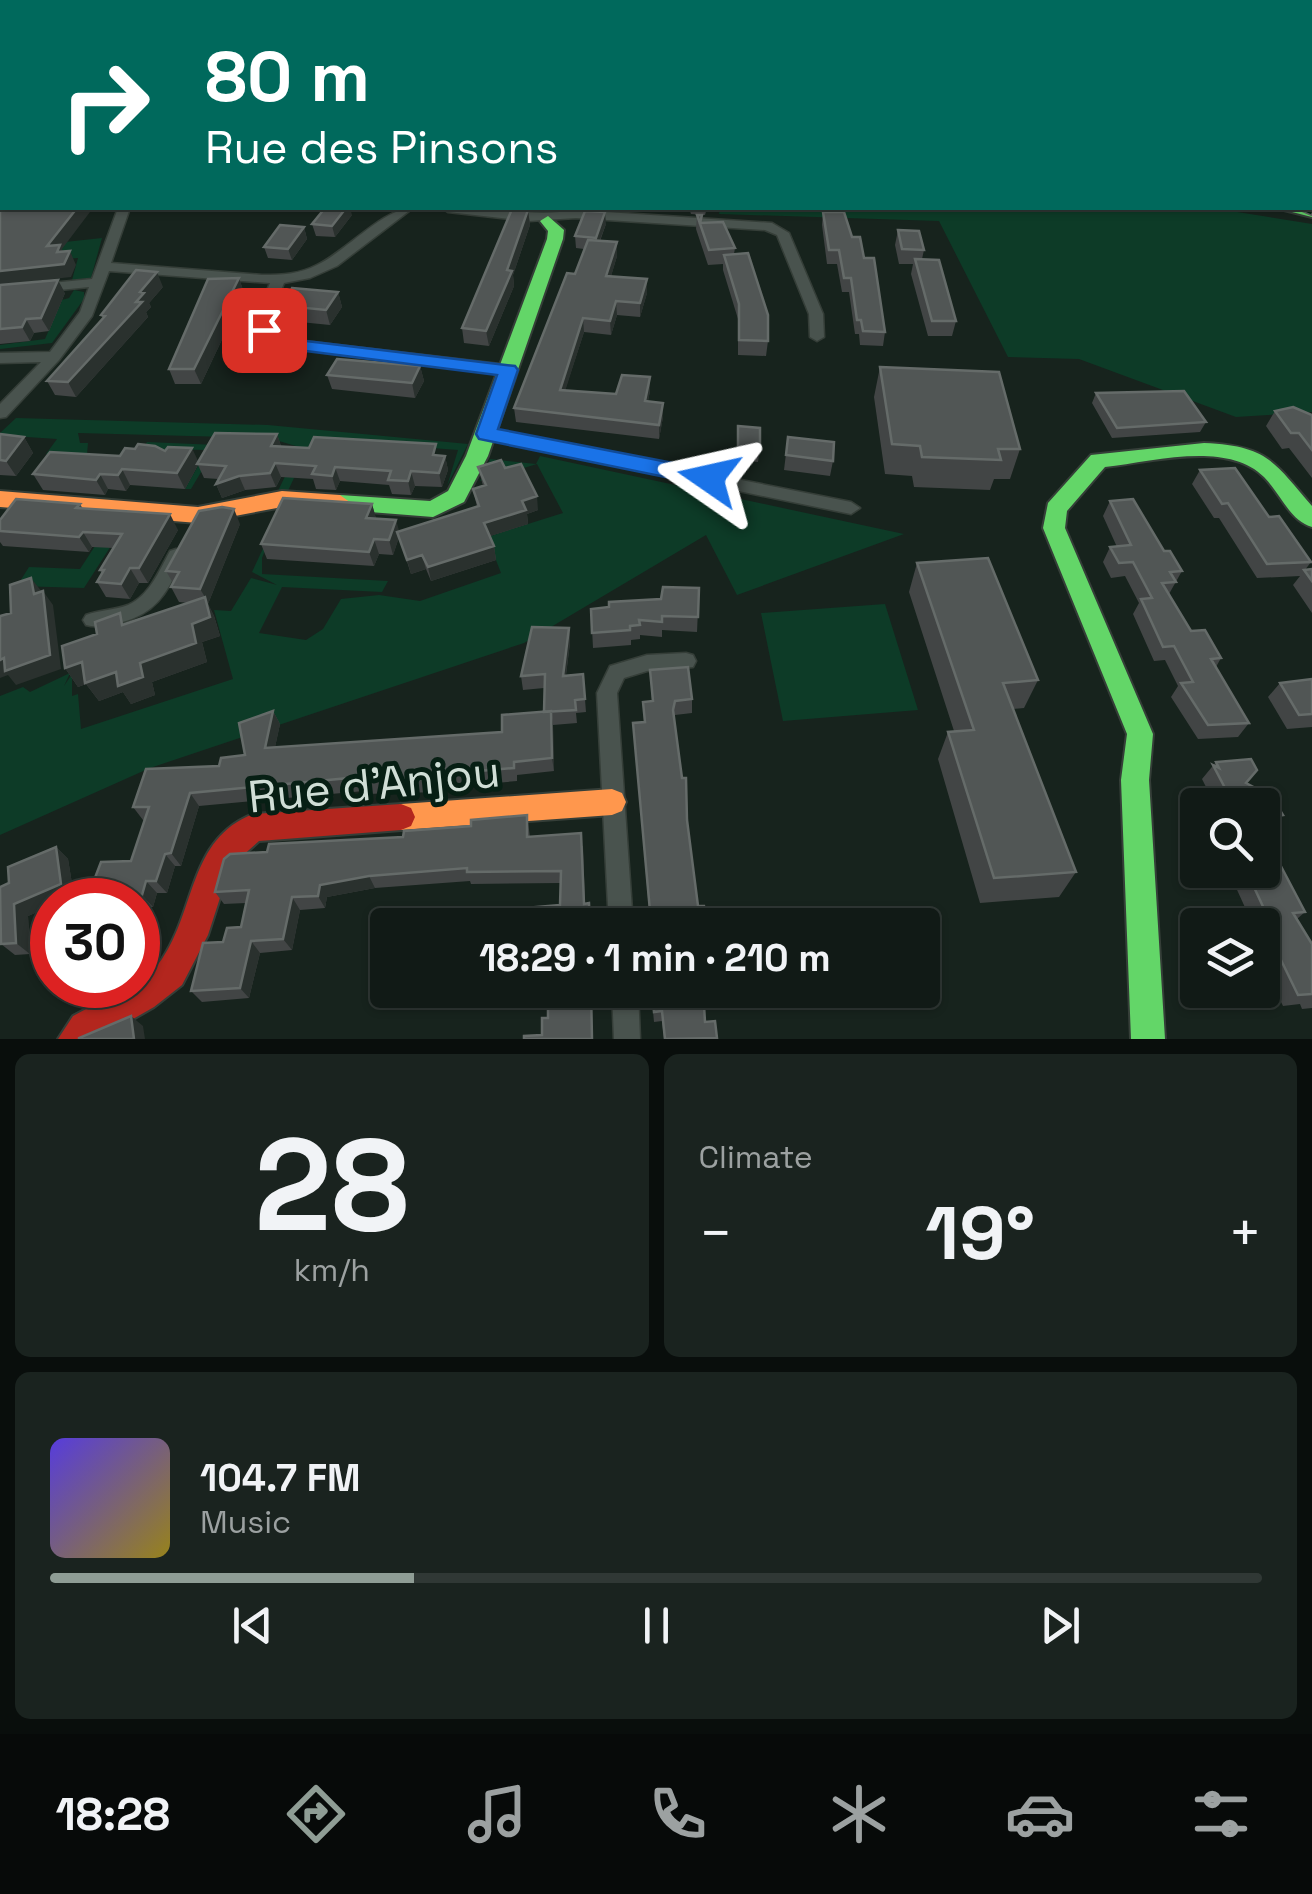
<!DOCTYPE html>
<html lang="en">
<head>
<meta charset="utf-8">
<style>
	body { margin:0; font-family:"Space Grotesk",sans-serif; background:#1a231f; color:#f1f3f6; height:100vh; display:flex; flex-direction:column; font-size:38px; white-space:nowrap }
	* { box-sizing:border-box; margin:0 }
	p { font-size:32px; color:#9ca1a1 }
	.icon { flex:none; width:55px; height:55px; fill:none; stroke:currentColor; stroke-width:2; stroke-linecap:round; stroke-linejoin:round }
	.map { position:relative; height:1039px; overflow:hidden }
	.details { display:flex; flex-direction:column; gap:15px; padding:15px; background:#090e0c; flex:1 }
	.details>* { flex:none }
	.guide { position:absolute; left:0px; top:0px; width:1312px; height:210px; box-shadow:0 2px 8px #0004,0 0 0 2px #303835; background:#00695c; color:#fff; overflow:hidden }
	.fabs { position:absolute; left:1180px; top:788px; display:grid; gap:20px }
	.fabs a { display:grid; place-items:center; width:100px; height:100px; border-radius:10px; background:#111a16; box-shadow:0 2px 8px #0004,0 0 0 2px #303835; font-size:50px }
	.speed { position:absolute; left:30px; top:878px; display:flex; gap:20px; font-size:50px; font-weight:700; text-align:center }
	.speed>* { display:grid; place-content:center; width:130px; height:130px; border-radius:50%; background:#111a16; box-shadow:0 2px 8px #0004,0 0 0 2px #303835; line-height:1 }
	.speed .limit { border:15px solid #d22; background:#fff; color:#111 }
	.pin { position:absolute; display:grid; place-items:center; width:85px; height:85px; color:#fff; margin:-42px; border-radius:20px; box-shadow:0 5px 15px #0006 }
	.me { position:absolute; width:110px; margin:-55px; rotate:281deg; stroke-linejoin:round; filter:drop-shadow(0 0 8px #0008) }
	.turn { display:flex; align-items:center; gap:35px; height:210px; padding:0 40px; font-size:45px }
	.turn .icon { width:130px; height:130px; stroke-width:2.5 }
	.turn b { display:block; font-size:70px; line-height:85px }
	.big { font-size:75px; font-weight:600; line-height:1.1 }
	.details .widget { flex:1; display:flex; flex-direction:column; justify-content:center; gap:15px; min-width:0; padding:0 35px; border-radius:15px; background:#1a231f }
	.details .dial { align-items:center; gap:0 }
	.dial b { font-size:130px; line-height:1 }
	.song { display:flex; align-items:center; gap:30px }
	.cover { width:120px; height:120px; border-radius:15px; background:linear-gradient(135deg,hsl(250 70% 55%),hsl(50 70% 35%)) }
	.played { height:10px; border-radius:5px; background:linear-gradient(90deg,#8f9d95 30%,#303835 30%) }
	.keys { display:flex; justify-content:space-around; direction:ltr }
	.heat { display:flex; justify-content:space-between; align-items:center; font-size:55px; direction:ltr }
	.details .tiles { flex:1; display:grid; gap:15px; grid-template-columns:1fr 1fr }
	.widget:last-child { grid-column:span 2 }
	.trip { position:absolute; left:370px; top:908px; width:570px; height:100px; border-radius:10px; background:#111a16; box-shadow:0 2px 8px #0004,0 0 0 2px #303835; font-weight:600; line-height:100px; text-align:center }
	.tab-bar { display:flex; height:160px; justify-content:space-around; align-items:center; background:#070a09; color:#9ca1a1 }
	.tab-bar .icon { width:70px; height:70px }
	.tab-bar .on { color:#8f9d95 }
	.tab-bar b { font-size:45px; color:#f1f3f6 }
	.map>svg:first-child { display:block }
	.green { fill:#0d3b27 }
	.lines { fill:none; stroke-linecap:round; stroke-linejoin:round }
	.street-casing { stroke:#353e38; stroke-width:3 }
	.fast-casing { stroke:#353e38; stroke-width:4 }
	.slow-casing { stroke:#353e38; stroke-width:4 }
	.jam-casing { stroke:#353e38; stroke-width:4 }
	.street { fill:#49534e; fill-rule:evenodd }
	.fast { fill:#63d668; fill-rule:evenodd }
	.slow { fill:#ff974d; fill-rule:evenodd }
	.jam { fill:#b3261e; fill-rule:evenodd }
	.rail-far1-casing { stroke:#58615d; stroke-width:6 }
	.rail-casing { stroke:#58615d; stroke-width:8 }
	.rail-far1 { stroke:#071f14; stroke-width:4; stroke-dasharray:11; stroke-linecap:butt }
	.rail { stroke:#071f14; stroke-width:5; stroke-dasharray:15; stroke-linecap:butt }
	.wall { fill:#424545 }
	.shaded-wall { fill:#2a312e }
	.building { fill:#515655; stroke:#656b69; stroke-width:2.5 }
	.route { fill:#1a73e8; stroke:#114b97; stroke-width:2.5 }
	.labels { text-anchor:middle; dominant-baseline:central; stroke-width:10; stroke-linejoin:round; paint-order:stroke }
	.near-street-label { font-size:45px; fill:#d0ded6; stroke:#071f14 }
</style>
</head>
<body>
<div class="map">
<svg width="1312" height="1039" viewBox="0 0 1312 1039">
	<rect width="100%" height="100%" fill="#17231d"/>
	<path class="green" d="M720,208H1212L1312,224V412L1236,417L1079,359L1008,357L939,221L719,214Z
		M102,238L91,278L72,280L78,258L0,264V249Z
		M74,290L84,292V299L52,343L0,349V345L45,339L62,300L69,298Z
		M16,418L268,425L468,444L447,486L458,450L312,439L287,493L278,491L299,447L269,438L78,433L80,443H88L87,454L138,457L147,442L217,445L191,489H185L207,450L153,449L143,464L46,454L57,439L12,436L0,452V433Z
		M540,456L904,534L737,595L706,535L524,643L150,768L0,835V696L23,687L30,692L70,673L64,686L72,674V696L78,694L81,729L233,679L214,610L231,611L251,578L277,585L252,572L281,510L262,558V574L388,581L382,592L282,587L259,633L306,640L323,629L341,599L379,595L420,601L501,573L487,537L563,513L537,464L480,481L490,459L536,464Z
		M110,523L125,524L84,588L17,586L29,567L80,569Z
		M885,604L918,710L783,721L761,613Z"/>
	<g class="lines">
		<defs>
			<path id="street" d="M0,92H2V98H0Z
				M1310,162H1312V170H1310Z
				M118,208H130L111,263L262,275C282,275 300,274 317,265C347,251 383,208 413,208L337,266L310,278L284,283L269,320L270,328L286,339L508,365L516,370L508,375L282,347L256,330L255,320L270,283L109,271L92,316L59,360L6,417L0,418V404L41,362L0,363V353L50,352L80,312L89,287L0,296V288L92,279Z
				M442,208C486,205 531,218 576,210L772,223L789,233L823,314L824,337L817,341L810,337L809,314L777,235L765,230L576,218L529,221L448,212Z
				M486,429L851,502L860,508L851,514L480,438L478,434Z
				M176,549L182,551L185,556C167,591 159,613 119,623C107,625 97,628 86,625L83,620L86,615C100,610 115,610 128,605C150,595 159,571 170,551Z
				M686,653L693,655L696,661L693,667L647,671L624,678L617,693L633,925H609L597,693L610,666L647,655Z
				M612,990H638L640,1039H614Z"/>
			<path id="fast" d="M0,101H2V109H0Z
				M1312,207V217L1276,208Z
				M548,216L564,230L563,239L488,456L464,502L433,517L332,509L329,503L340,495L430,501L448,491L466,456L547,239L548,231L540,221Z
				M1204,443C1268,446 1273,461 1312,506V527C1290,521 1280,493 1264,477C1227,440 1151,462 1105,467L1067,511L1065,528L1153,734L1149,780L1165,1039H1131L1121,780L1127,734L1043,528L1048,503L1091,455Z"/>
			<path id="slow" d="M0,491L198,507L282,491L340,495L351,503L340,511L282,507L198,523L0,507Z
				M612,789L622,793L626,802L622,811L612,815L401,830L391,826L387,817L391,808L401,804Z"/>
			<path id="jam" d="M401,804L411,808L415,817L411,826L401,830L259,841L230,867L208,935L182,985L154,1007L98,1039H58L73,1016L131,985H138V980C146,974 156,968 162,959C196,909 189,839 253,814Z"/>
		</defs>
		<use href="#street" class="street-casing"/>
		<use href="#fast" class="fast-casing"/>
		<use href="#slow" class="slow-casing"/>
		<use href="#jam" class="jam-casing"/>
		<use href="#street" class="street"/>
		<use href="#fast" class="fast"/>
		<use href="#slow" class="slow"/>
		<use href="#jam" class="jam"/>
		<defs>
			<path id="rail-far1" d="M898,0L903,2"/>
			<path id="rail" d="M1303,208L1312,212"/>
		</defs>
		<use href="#rail-far1" class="rail-far1-casing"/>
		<use href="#rail" class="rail-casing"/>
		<use href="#rail-far1" class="rail-far1"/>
		<use href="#rail" class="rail"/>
	</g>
	<path class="wall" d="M689,208H707L705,215L691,214Z
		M528,210L530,225L513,275L514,286L489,346L464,343L462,328Z
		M823,212L852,237L864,258L885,332L883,346L860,345L859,334H855L849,292H842L837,264H827L822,225Z
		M352,215L335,237L316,236L312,224Z
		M697,215L702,223L735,248L734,254L768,341L766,356L738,355V319L723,270V264L708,265L696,229Z
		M606,224L600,241L617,242V256L611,276L647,293L640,317L617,315L611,335L584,332L565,390L616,394L650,377V391L648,401L663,403V417L659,439L516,422L514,408L575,274L584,249L576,248L575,236Z
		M304,227L307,239L292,260L268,258L264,247Z
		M898,230L924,250L922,259L956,321L952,336H928L911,274L913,264H899L895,245Z
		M239,278L244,293L201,384H175L169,369Z
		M0,285L65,293L49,331L34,333L30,341L0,344Z
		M163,287L149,303L151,307L146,312L148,317L76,397L55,395L47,381L103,318L101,315Z
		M338,292L342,307L330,325L290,321L285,306Z
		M420,366L424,381L415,398L332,389L327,375Z
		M880,367L1020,449L1010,479H994L990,490L914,487L912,476L885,474L874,397Z
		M1096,393L1206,422L1200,432L1112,438L1092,403Z
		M1275,411L1312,415V478L1289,448L1282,449L1266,426Z
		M738,426L760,447L758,462L737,461Z
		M0,434L24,437L33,453L16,476L0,475Z
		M277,434L281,446L445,456L448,470L442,487L415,486L411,495L392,494L389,485L340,481L336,490L316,489L313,479L281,477L276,487L245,490L222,498L216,484L218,479L204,478L198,465L185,489L130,485L126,491L108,489L105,495L43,490L33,474L120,456L165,451L198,462Z
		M788,437L833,461L830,476L784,470Z
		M478,467L505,468L538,510L527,514L528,524L490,536L494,546L496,560L431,581L426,569L411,574L399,537L393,555L379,554L374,566L267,559L261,544L372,504L376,519L399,531L477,507L473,489L483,486Z
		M1200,470L1269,517L1311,562L1305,570L1312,569V613L1293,585L1300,576L1257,578L1219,518H1214L1192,484Z
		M1110,501L1164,551L1182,571L1169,594L1191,631L1221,658L1216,667L1249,723L1238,737L1198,739L1171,697L1178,686L1165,660L1154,661L1133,614L1139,603L1125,576L1111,578L1103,562L1110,547H1117L1103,516Z
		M80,504L83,509L178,530L148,583H139L130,599L106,597L97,582L102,574L100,570L113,548L92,547L89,552L3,546L0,542V520Z
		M240,524L208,604L214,616L220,636L202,642L207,662L152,682L155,695L131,704L123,692L99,701L86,684L78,687L65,668L127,624L189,603L179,602L171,587L173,583L166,571Z
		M917,563L1038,680L1024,708L1013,709L1076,872L1059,897L980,903L938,759L948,732L954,731L909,592Z
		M699,588L697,632L662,630V637L640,635V639L631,640V645L593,648L591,609L661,599Z
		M569,628L570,643L566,675L583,674L586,712L576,713L577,723L553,725L554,771L517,775V781L439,788L438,792L365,794L364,791L199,806L181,866H175L167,893H157L153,907L140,908L138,917V900H72L74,896L28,916L30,954L15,955L1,944L9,883L56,847L68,859L74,896L131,861L145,820H143L133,807L219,766L245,755L273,711L280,724L275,747L502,732L544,712V688L523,690L521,676Z
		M650,670L692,699V713L675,715L674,718L698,906L707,925H658L657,922H650L633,723L644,722L643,702L652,701Z
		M1312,679V727L1287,729L1268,697L1280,683Z
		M1216,762L1246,783L1283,815L1270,829L1262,830V805H1215L1202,779Z
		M527,815L530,837L583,846L585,903L560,905V883L471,884L470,881L375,888L327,897L325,908L300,910L292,950L260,953L249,998L202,1002L191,991L223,942L241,927L246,903L224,904L215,892L267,852L403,837Z
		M1228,870H1262L1305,912L1297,919L1312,944V1008L1302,1009L1300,1004L1283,1006L1265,969H1262V925H1253Z
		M651,990H695L697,1005L705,1022L715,1021L717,1039H664L662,1021L654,1022Z"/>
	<path class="shaded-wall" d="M77,208H93L62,249L66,259L70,251L76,265L71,277L0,285V271L47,246Z
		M346,208H350L352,215L335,237L332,226Z
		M528,210L530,225L513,275L514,286L489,346L486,331Z
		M605,212L606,224L596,250V238Z
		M304,227L307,239L292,260L288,249Z
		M617,242V256L607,290L606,276Z
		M157,272L163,287L149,303L151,307L146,312L148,317L76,397L68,382Z
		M239,278L244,293L201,384L194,369Z
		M647,279V293L640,317V303Z
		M58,280L65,293L49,331L41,318Z
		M338,292L342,307L330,325L326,310Z
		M616,301L617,315L611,335L610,321Z
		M583,318L584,332L561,404L560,390Z
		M26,319L34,333L30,341L22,327Z
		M420,366L424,381L415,398L412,383Z
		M650,377V391L645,415V401Z
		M663,403V417L659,439V425Z
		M277,434L282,449L271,446Z
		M24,437L33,453L16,476L6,461Z
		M192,448L199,463L185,489L177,473Z
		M445,456L448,470L442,487L439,473Z
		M275,463L281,477L276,487L270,473Z
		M335,467L340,481L336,490L332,476Z
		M122,469L130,485L126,491L118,475Z
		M411,471L415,486L411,495L408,481Z
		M100,474L108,489L105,495L96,480Z
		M239,476L245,490L222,498L216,484Z
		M537,496L538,510L527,514L528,524L487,537L484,523L522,501Z
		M372,504L376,518L370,533L366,518Z
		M234,509L240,524L208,604L214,616L220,636L202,642L207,662L152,682L155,695L131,704L123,692L99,701L86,684L78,687L65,668L82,662L140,663L192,624L205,597L200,589Z
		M170,514L178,530L148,583L139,568Z
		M396,520L400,534L393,555L389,540Z
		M83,532L92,547L89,552L79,537Z
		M374,539L379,554L374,566L369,552Z
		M494,546L496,560L431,581L428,567Z
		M422,555L426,569L411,574L407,560Z
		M130,568L139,583L130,599L121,584Z
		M31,578L42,592L34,594Z
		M43,591L53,605L61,669L16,685L8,675L0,678V660Z
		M569,628L570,643L564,689L563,676Z
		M273,711L280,724L272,761L265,748Z
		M551,711L553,725L554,771L552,758Z
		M190,793L199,806L181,866L171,853Z
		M56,847L68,859L74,896L66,900H52V906L28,916L30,954L16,943L14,904Z
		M165,854L175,866L167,893L156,881Z
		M369,876L375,888L327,897L325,908L318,896L320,885Z
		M146,881L157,893L153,907L142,895Z
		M292,897L300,910L292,950L283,939Z
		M251,941L260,953L249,998L240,988Z
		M131,1016L143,1026L145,1039H134Z"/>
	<path class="building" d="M2,8V27L0,26V9Z
		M0,161H2V208H77L47,246L60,245L57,252L70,251L64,264L0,271Z
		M325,208H346L332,226L312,224Z
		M512,209L528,210L507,270L512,271L486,331L462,328Z
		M585,211L605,212L596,238L575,236Z
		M823,212H844L852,237H860L864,258H874L885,332L863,331L861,320H857L851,278H844L839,250H829Z
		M697,215H702L700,223L723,222L735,248L709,250Z
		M280,225L304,227L288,249L264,247Z
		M898,230L919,231L924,250L902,249Z
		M588,240L617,242L606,276L647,279L640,303L616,301L610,321L583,318L560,390L616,394L622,375L650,377L645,401L663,403L659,425L514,408L567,273L575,274Z
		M748,253L768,315V341L739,340V304L724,255Z
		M915,259L939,260L956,321H932Z
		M136,270L157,272L140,292L144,293L136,302H142L68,382L47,381L105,316L101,315Z
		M239,278L194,369H169L208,279Z
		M58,280L41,318L26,319L22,327L0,329V285Z
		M292,288L338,292L326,310L285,306Z
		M337,359L420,366L412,383L327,375Z
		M880,367L999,372L1020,449H998L1001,460L922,457L920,446L892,444Z
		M1184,391L1206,422L1117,428L1096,393Z
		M1293,407L1312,415V450L1299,433H1291L1275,411Z
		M738,426L760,428V447L738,446Z
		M215,433L277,434L271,446L309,448L314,437L436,444L433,455L445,456L439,473L411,471L408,481L388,480L391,471L335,467L332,476L312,474L316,466L275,463L270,473L239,476L216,484L226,466L197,464Z
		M0,434L24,437L6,461L0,460Z
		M788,437L834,442L833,461L786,455Z
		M138,444L155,446L165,451L168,447L192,448L177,473L122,469L118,475L100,474L96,480L33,474L50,452L120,456L125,448L135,449Z
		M501,460L505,468L521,464L537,496L522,501L526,510L484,523L494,546L428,567L422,555L407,560L397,532L479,506L473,489L486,485L478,467Z
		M1235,468L1269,517L1279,516L1311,562L1267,564L1228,503L1222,504L1200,470Z
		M283,498L372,504L366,518L396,520L389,540L374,539L369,552L261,544Z
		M16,499L80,504L76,508L170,514L139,568H130L121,584L97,582L104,570H100L122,534L83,532L79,537L0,531V520Z
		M1133,499L1164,551H1170L1182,571L1170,572L1176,582L1162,583L1191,631L1205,630L1221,658L1211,659L1249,723L1208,725L1181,683L1193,682L1174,646L1163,647L1141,599L1152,598L1133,562L1119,563L1110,547L1131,545L1110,501Z
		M222,507L234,509L200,589L171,587L179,572L166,571L199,511Z
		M988,558L1038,680L1003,683L1076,872L994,878L948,732L974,730L917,563Z
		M1312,569V581L1304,570Z
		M31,578L34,594L43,591L50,655L5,671L4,658L0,660V616L11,613L10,585Z
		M663,587L699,588L698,617L662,616V622L639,620L640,625L630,626V630L592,633L591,609L609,607V602L661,599Z
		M205,597L210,617L192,624L196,643L140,663L143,677L118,686L116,672L85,683L82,662L65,668L62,646L97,634L95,622L120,613L122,625Z
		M532,627L569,628L563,676L583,674L585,699L575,700L576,710L544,712L545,674L521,676Z
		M688,667L692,699L675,701L673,710L682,778H686L687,820L698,906H704L707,925H659L657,910L650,911L633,723L645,722L643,702L653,701L650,670Z
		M1312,679V714L1299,715L1280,683Z
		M273,711L265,748L502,732V715L551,711L552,758L514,762V768L434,775V779L359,781L360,777L190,793L171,853L165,854L156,881H146L142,895L129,896L128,900H72L78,884L93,883L101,862L131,861L149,807H133L146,769L219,766L221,758L245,755L239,723Z
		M1251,759L1257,770L1246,783L1272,797L1283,815L1265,818L1262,816V805H1234L1213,765L1219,768L1216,762Z
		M527,815V837L581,833L584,904L589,903L590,925H526V908L560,905L561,871L467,872V868L369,876L320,885L318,896L292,897L283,939L251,941L240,988L191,991L203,943L223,942L227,928L241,927L249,890L215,892L224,859L230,854L267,852L269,844L403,837L404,831L471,826V820Z
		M56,847L61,884L14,904L16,943L1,944L0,887L9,883L8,867Z
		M1274,853L1305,912L1293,913L1312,944V994L1298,995L1280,958H1272L1262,939V931L1274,930L1246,870H1262V854Z
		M548,990H591L592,1039H524V1036L542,1035V1018H548Z
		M652,990H695L697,1005H704L705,1022L715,1021L717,1038L665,1039L662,1011L654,1012Z
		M131,1016L134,1039H79V1038Z"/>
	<path class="route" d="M264,324L298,340L515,366L518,370L498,429L709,470L720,478L709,486L479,439L476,434L497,375L282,348L257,333V326Z"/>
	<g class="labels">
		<g class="near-street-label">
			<text transform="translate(374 784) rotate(-6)">Rue d'Anjou</text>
		</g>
	</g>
</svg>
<div class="fabs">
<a><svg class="icon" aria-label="search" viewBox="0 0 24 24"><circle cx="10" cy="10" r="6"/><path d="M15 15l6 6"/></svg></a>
<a><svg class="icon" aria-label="layers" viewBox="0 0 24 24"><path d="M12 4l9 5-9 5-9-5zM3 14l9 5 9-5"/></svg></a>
</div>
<div class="speed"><div class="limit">30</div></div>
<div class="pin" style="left:264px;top:330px;background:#d93025"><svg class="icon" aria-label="arrive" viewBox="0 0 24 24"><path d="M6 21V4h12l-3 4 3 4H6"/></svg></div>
<svg class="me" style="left:709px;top:478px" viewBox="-20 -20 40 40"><path d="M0-17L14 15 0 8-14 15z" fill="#1a73e8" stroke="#fff" stroke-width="4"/></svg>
<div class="trip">18:29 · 1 min · 210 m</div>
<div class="guide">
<div class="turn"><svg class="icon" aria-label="right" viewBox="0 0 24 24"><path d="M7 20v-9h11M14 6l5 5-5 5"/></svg><div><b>80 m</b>Rue des Pinsons</div></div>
</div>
</div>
<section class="details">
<div class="tiles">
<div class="widget dial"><b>28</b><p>km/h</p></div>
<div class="widget"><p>Climate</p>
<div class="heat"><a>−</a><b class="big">19°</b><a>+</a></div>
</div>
<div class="widget">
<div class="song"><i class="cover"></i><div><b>104.7 FM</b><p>Music</p></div></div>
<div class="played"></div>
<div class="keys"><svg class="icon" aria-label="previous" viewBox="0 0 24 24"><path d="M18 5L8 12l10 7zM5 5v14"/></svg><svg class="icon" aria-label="pause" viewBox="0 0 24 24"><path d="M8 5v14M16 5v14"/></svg><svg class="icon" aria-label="next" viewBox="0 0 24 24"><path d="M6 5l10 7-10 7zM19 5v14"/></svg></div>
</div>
</div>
</section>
<nav class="tab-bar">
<b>18:28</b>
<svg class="icon on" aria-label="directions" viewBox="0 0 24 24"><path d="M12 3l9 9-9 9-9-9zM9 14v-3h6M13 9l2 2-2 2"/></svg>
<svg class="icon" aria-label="music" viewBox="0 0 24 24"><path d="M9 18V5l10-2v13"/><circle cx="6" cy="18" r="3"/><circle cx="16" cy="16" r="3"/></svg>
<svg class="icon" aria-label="phone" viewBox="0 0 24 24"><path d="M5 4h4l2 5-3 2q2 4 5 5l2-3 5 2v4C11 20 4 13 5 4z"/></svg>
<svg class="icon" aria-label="climate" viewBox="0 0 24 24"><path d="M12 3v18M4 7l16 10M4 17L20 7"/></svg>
<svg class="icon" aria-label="car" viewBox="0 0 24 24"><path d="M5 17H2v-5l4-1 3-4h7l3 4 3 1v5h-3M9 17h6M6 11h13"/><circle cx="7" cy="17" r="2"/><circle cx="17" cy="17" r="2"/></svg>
<svg class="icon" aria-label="filters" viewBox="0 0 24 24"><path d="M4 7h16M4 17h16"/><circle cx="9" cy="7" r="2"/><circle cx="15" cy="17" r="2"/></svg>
</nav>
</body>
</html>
